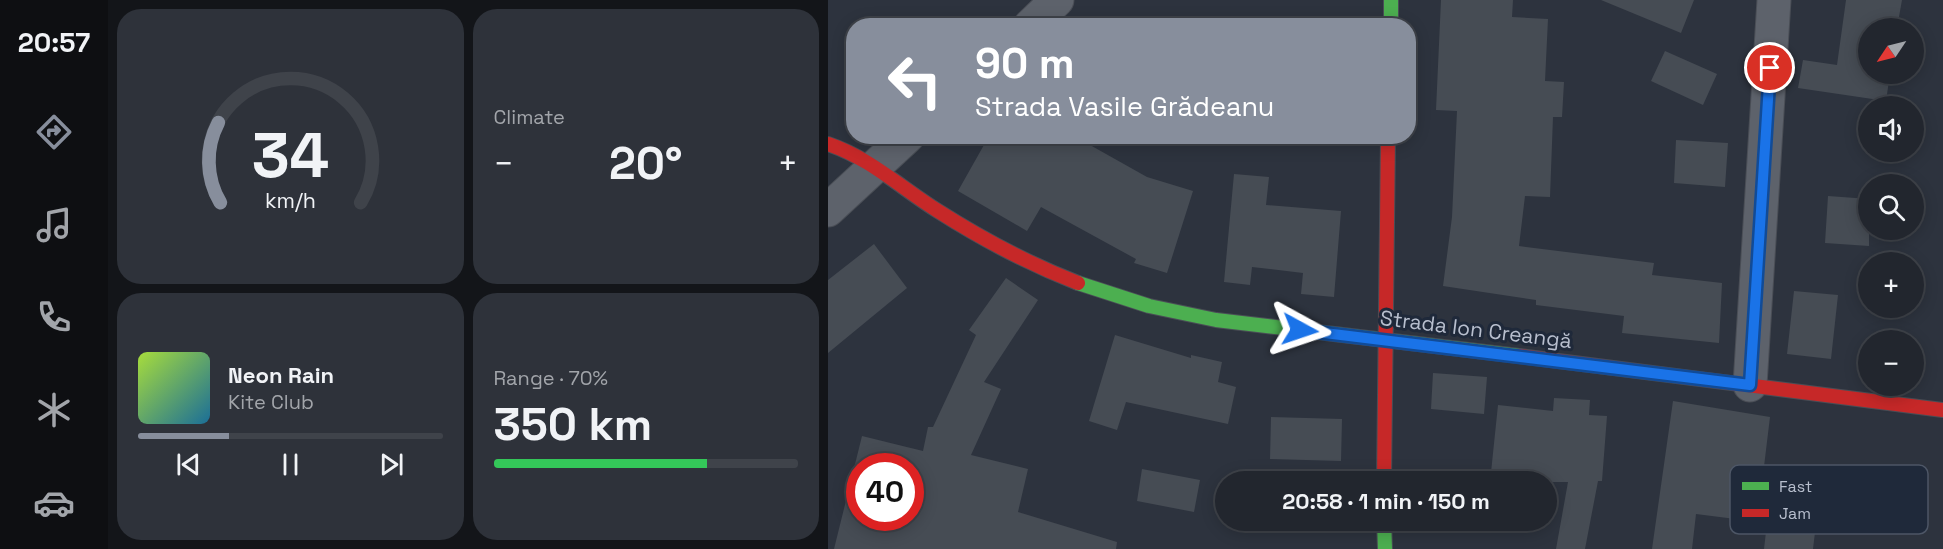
<!DOCTYPE html>
<html lang="en">
<head>
<meta charset="utf-8">
<style>
	body { margin:0; font-family:"Space Grotesk",sans-serif; background:#2e323a; color:#f1f3f6; height:100vh; display:flex; flex-direction:column; font-size:22px; white-space:nowrap }
	* { box-sizing:border-box; margin:0 }
	p { font-size:20px; color:#a2a5aa }
	.icon { flex:none; width:33px; height:33px; fill:none; stroke:currentColor; stroke-width:2; stroke-linecap:round; stroke-linejoin:round }
	.map { position:relative; flex:1; overflow:hidden }
	.side { display:flex; flex-direction:column; gap:9px; padding:9px; background:#131519; width:720px }
	.side>* { flex:none }
	.banner { position:absolute; left:18px; top:18px; width:570px; height:126px; border-radius:24px; box-shadow:0 3px 15px #0003,0 0 0 2px #3f434a; background:#878e9c; color:#fff; overflow:hidden }
	.needle { width:39px; rotate:235deg }
	.buttons { position:absolute; left:1030px; top:18px; display:grid; gap:12px }
	.buttons a { display:grid; place-items:center; width:66px; height:66px; border-radius:50%; background:#22262e; box-shadow:0 3px 15px #0003,0 0 0 2px #3f434a; font-size:30px }
	.speed { position:absolute; left:18px; top:453px; display:flex; gap:12px; font-size:30px; font-weight:700; text-align:center }
	.speed>* { display:grid; place-content:center; width:78px; height:78px; border-radius:50%; background:#22262e; box-shadow:0 3px 15px #0003,0 0 0 2px #3f434a; line-height:1 }
	.speed .limit { border:9px solid #d22; background:#fff; color:#111 }
	.pin { position:absolute; display:grid; place-items:center; width:51px; height:51px; color:#fff; margin:-26px; border:3px solid #fff; border-radius:50%; box-shadow:0 2px 6px #0007 }
	.me { position:absolute; width:66px; margin:-33px; rotate:95deg; stroke-linejoin:round; filter:drop-shadow(0 0 4px #0008) }
	.turn { display:flex; align-items:center; gap:21px; height:126px; padding:0 30px; font-size:27px }
	.turn .icon { width:78px; height:78px; stroke-width:2.5 }
	.turn b { display:block; font-size:42px; line-height:51px }
	.big { font-size:45px; font-weight:600; line-height:1.1 }
	.side .tile { flex:1; display:flex; flex-direction:column; justify-content:center; gap:9px; min-width:0; padding:0 21px; border-radius:24px; background:#2e323a }
	.side .dial { align-items:center; gap:0 }
	.dial svg { height:156px; overflow:visible; fill:none; stroke:#3f434a; stroke-width:7; stroke-linecap:round; text-anchor:middle }
	.dial text { fill:#f1f3f6; stroke:none }
	.song { display:flex; align-items:center; gap:18px }
	.cover { width:72px; height:72px; border-radius:9px; background:linear-gradient(135deg,hsl(80 70% 55%),hsl(200 70% 35%)) }
	.played { height:6px; border-radius:3px; background:linear-gradient(90deg,#878e9c 30%,#3f434a 30%) }
	.keys { display:flex; justify-content:space-around; direction:ltr }
	.heat { display:flex; justify-content:space-between; align-items:center; font-size:33px; direction:ltr }
	.charge { height:9px; border-radius:4px; background:linear-gradient(90deg,#34c759 70%,#3f434a 0) }
	.side .tiles { flex:1; display:grid; gap:9px; grid-template-columns:repeat(2,1fr) }
	.trip { position:absolute; left:387px; top:471px; width:342px; height:60px; border-radius:30px; background:#22262e; box-shadow:0 3px 15px #0003,0 0 0 2px #3f434a; font-weight:600; line-height:60px; text-align:center }
	main { display:flex; flex:1; min-height:0 }
	.dock { display:flex; flex-direction:column; width:108px; justify-content:space-around; align-items:center; background:#0e0f12; color:#a2a5aa }
	.dock .icon { width:42px; height:42px }
	.dock .on { color:#878e9c }
	.dock b { font-size:27px; color:#f1f3f6 }
	.map>svg:first-child { display:block }
	.building { fill:#464c54; fill-rule:evenodd }
	.lines { fill:none; stroke-linecap:round; stroke-linejoin:round }
	.street-casing { stroke:#4a4e56; stroke-width:35 }
	.fast-casing { stroke:#4a4e56; stroke-width:16 }
	.jam-casing { stroke:#4a4e56; stroke-width:16 }
	.street { stroke:#5d626b; stroke-width:33 }
	.fast { stroke:#4caf50; stroke-width:14 }
	.jam { stroke:#c62828; stroke-width:14 }
	.route-casing { stroke:#114b97; stroke-width:15 }
	.route { stroke:#1a73e8; stroke-width:10 }
	.labels { text-anchor:middle; dominant-baseline:central; stroke-width:6; stroke-linejoin:round; paint-order:stroke }
	.street-label { font-size:21px; fill:#b8bfce; stroke:#1f293a }
	.key { fill:#1f293a; stroke:#4d5666; stroke-width:1.5 }
	.key-label { font-size:16px; fill:#b8bfce }
</style>
</head>
<body>
<main>
<nav class="dock">
<b>20:57</b>
<svg class="icon on" aria-label="directions" viewBox="0 0 24 24"><path d="M12 3l9 9-9 9-9-9zM9 14v-3h6M13 9l2 2-2 2"/></svg>
<svg class="icon" aria-label="music" viewBox="0 0 24 24"><path d="M9 18V5l10-2v13"/><circle cx="6" cy="18" r="3"/><circle cx="16" cy="16" r="3"/></svg>
<svg class="icon" aria-label="phone" viewBox="0 0 24 24"><path d="M5 4h4l2 5-3 2q2 4 5 5l2-3 5 2v4C11 20 4 13 5 4z"/></svg>
<svg class="icon" aria-label="climate" viewBox="0 0 24 24"><path d="M12 3v18M4 7l16 10M4 17L20 7"/></svg>
<svg class="icon" aria-label="car" viewBox="0 0 24 24"><path d="M5 17H2v-5l4-1 3-4h7l3 4 3 1v5h-3M9 17h6M6 11h13"/><circle cx="7" cy="17" r="2"/><circle cx="17" cy="17" r="2"/></svg>
</nav>
<section class="side">
<div class="tiles">
<div class="tile dial"><svg viewBox="0 0 100 80">
<path d="M14 69A42 42 0 1 1 86 69"/>
<path d="M14 69A42 42 0 0 1 13 28" stroke="#878e9c"/>
<text x="50" y="56" font-size="32" font-weight="700">34</text>
<text x="50" y="72" font-size="11">km/h</text>
</svg></div>
<div class="tile"><p>Climate</p>
<div class="heat"><a>−</a><b class="big">20°</b><a>+</a></div>
</div>
<div class="tile">
<div class="song"><i class="cover"></i><div><b>Neon Rain</b><p>Kite Club</p></div></div>
<div class="played"></div>
<div class="keys"><svg class="icon" aria-label="previous" viewBox="0 0 24 24"><path d="M18 5L8 12l10 7zM5 5v14"/></svg><svg class="icon" aria-label="pause" viewBox="0 0 24 24"><path d="M8 5v14M16 5v14"/></svg><svg class="icon" aria-label="next" viewBox="0 0 24 24"><path d="M6 5l10 7-10 7zM19 5v14"/></svg></div>
</div>
<div class="tile"><p>Range · 70%</p><b class="big">350 km</b><div class="charge"></div></div>
</div>
</section>
<div class="map">
<svg width="1115" height="549" viewBox="0 0 1115 549">
	<rect width="100%" height="100%" fill="#2d333e"/>
	<path class="building" d="M613,0H685L684,17L720,19L717,81L736,82L734,117H725L722,197L697,196L691,246L826,263L824,275L894,283L891,343L794,333L796,316L708,305V300L615,286L624,217L629,111L608,110Z
		M773,0H866L853,33Z
		M1018,0H1074L1069,28H1041V74H1062L1058,101L970,88L975,60L1009,65Z
		M837,51L889,74L875,105L823,81Z
		M161,136H268L262,145L319,177L365,191L339,273L306,263L308,259L213,207L199,231L130,191Z
		M848,140L900,143L897,187L846,183Z
		M406,174L441,177L438,205L513,211L506,297L473,294L475,273L424,267L422,285L396,282Z
		M1000,196L1041,199V246L997,243Z
		M46,244L79,288L0,353V280Z
		M178,278L210,300L156,382L173,389L143,455L200,469L190,512L289,542L288,549H6L34,436L95,451L100,427H105L148,335L141,330ZM32,466H82V518H32Z
		M966,291L1010,295L1003,359L959,354Z
		M287,335L363,358V355L394,362L390,382L408,387L400,424L298,402L289,430L261,421Z
		M605,373L659,377L656,414L603,409Z
		M726,398L762,400L761,415L779,416L774,481H770L757,549H728L740,482H662L670,405L725,411Z
		M845,401L942,417L934,483L992,491L985,549H936L939,523L868,514L864,549H824Z
		M443,417L514,419L513,461L442,459Z
		M314,469L372,480L366,512L309,501Z"/>
	<g class="lines">
		<defs>
			<path id="street" d="M202,26L229,0
				M0,210L80,136
				M922,385L946,0"/>
			<path id="fast" d="M563,0V26
				M250,283L321,306L388,320L691,356
				M556,520L557,549"/>
			<path id="jam" d="M0,144C42,158 73,188 110,211C154,239 201,264 250,283
				M691,356L1115,410
				M556,482L560,136"/>
		</defs>
		<use href="#street" class="street-casing"/>
		<use href="#fast" class="fast-casing"/>
		<use href="#jam" class="jam-casing"/>
		<use href="#street" class="street"/>
		<use href="#fast" class="fast"/>
		<use href="#jam" class="jam"/>
	</g>
	<g class="lines">
		<defs>
			<path id="route" d="M472,330L922,385L942,68"/>
		</defs>
		<use href="#route" class="route-casing"/>
		<use href="#route" class="route"/>
	</g>
	<g class="labels">
		<g class="street-label">
			<text transform="translate(648 329) rotate(7)">Strada Ion Creangă</text>
		</g>
	</g>
	<rect x="902" y="465" width="198" height="69" rx="9" class="key"/>
	<rect x="914" y="482" width="27" height="8" fill="#4caf50"/>
	<rect x="914" y="509" width="27" height="8" fill="#c62828"/>
	<g class="key-label">
		<text x="951" y="492">Fast</text>
		<text x="951" y="519">Jam</text>
	</g>
</svg>
<div class="buttons">
<a><svg class="needle" viewBox="-14 -14 28 28"><path d="M0-13l5 13h-10z" fill="#e53935"/><path d="M0 13l5-13h-10z" fill="#a2a5aa"/></svg></a>
<a><svg class="icon" aria-label="sound" viewBox="0 0 24 24"><path d="M4 9h4l5-4v14l-5-4H4zM17 9q2 3 0 6"/></svg></a>
<a><svg class="icon" aria-label="search" viewBox="0 0 24 24"><circle cx="10" cy="10" r="6"/><path d="M15 15l6 6"/></svg></a>
<a>+</a>
<a>−</a>
</div>
<div class="speed"><div class="limit">40</div></div>
<div class="pin" style="left:942px;top:68px;background:#d93025"><svg class="icon" aria-label="arrive" viewBox="0 0 24 24"><path d="M6 21V4h12l-3 4 3 4H6"/></svg></div>
<svg class="me" style="left:472px;top:330px" viewBox="-20 -20 40 40"><path d="M0-17L14 15 0 8-14 15z" fill="#1a73e8" stroke="#fff" stroke-width="4"/></svg>
<div class="trip">20:58 · 1 min · 150 m</div>
<div class="banner">
<div class="turn"><svg class="icon" aria-label="left" viewBox="0 0 24 24"><path d="M17 20v-9H6M10 6l-5 5 5 5"/></svg><div><b>90 m</b>Strada Vasile Grădeanu</div></div>
</div>
</div>
</main>
</body>
</html>
